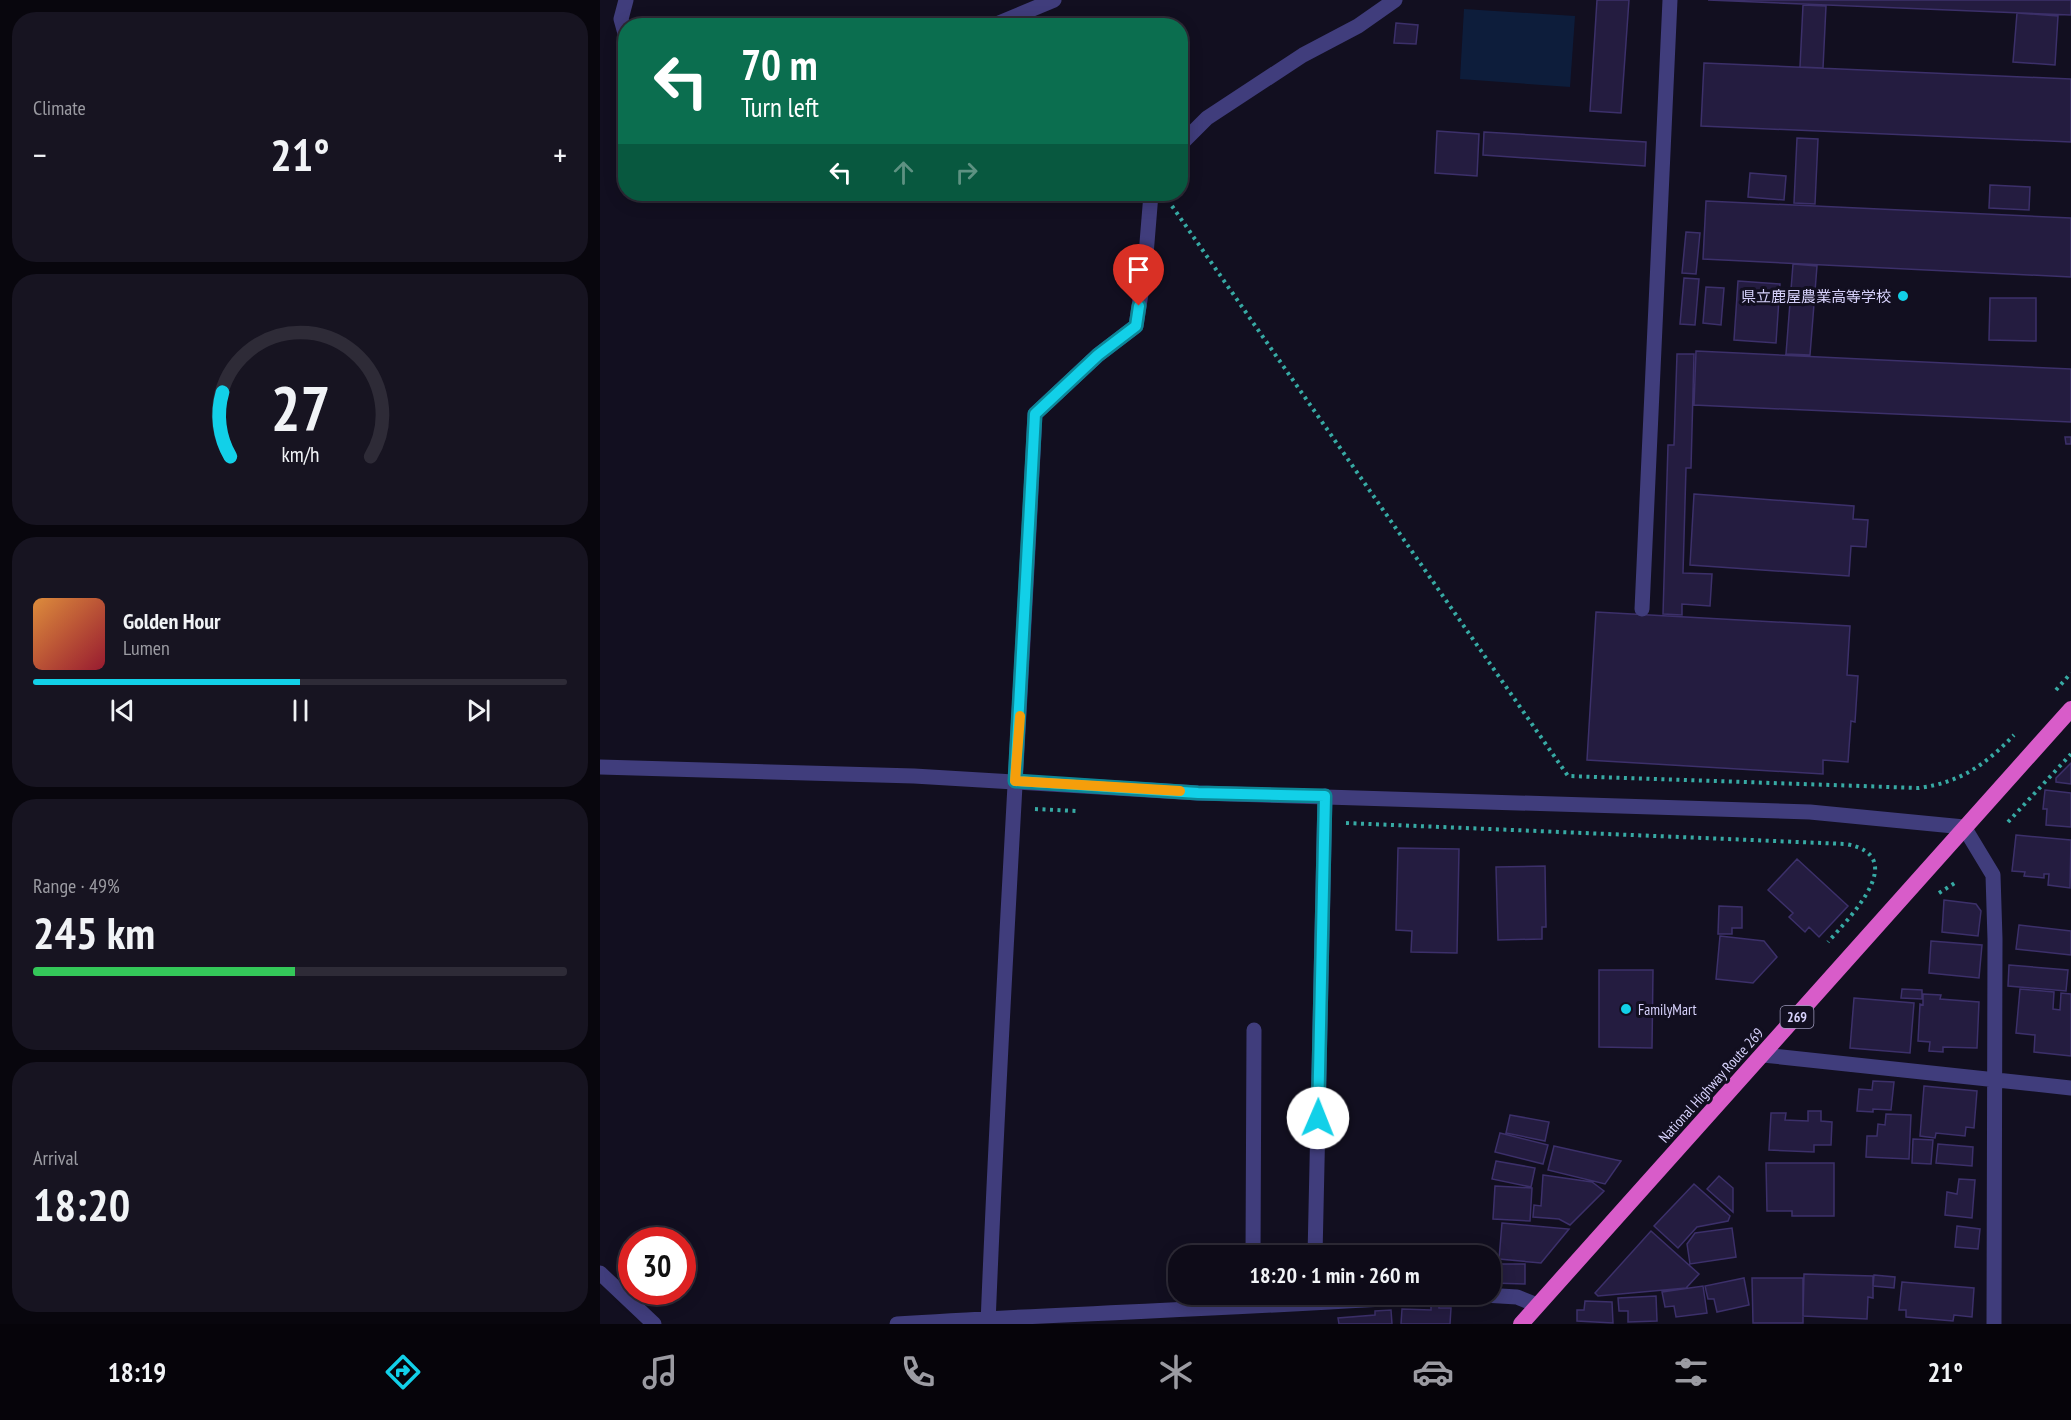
<!DOCTYPE html>
<html lang="en">
<head>
<meta charset="utf-8">
<style>
	body { margin:0; font-family:"PT Sans Narrow","Noto Sans JP",sans-serif; background:#171421; color:#f1f3f6; height:100vh; display:flex; flex-direction:column; font-size:22px; white-space:nowrap }
	* { box-sizing:border-box; margin:0 }
	p { font-size:20px; color:#9b9ba2 }
	.icon { flex:none; width:33px; height:33px; fill:none; stroke:currentColor; stroke-width:2; stroke-linecap:round; stroke-linejoin:round }
	.map { position:relative; flex:1; overflow:hidden }
	.panel { display:flex; flex-direction:column; gap:12px; padding:12px; background:#08060d; width:600px }
	.panel>* { flex:none }
	.top-card { position:absolute; left:18px; top:18px; width:570px; height:183px; border-radius:24px; box-shadow:0 3px 15px #0003,0 0 0 2px #2e2b37; background:#0b6e4f; color:#fff; overflow:hidden }
	.speed { position:absolute; left:18px; top:1227px; display:flex; gap:12px; font-size:30px; font-weight:700; text-align:center }
	.speed>* { display:grid; place-content:center; width:78px; height:78px; border-radius:50%; background:#0e0b18; box-shadow:0 3px 15px #0003,0 0 0 2px #2e2b37; line-height:1 }
	.speed .limit { border:9px solid #d22; background:#fff; color:#111 }
	.pin { position:absolute; display:grid; place-items:center; width:51px; height:51px; color:#fff; margin:-62px -26px; border-radius:50% 50% 50% 0; rotate:-45deg; box-shadow:0 0 6px #0007 }
	.pin .icon { rotate:45deg }
	.me { position:absolute; width:66px; margin:-33px; rotate:1deg; stroke-linejoin:round; filter:drop-shadow(0 0 4px #0008) }
	.turn { display:flex; align-items:center; gap:21px; height:126px; padding:0 24px; font-size:27px }
	.turn .icon { width:78px; height:78px; stroke-width:2.5 }
	.turn b { display:block; font-size:42px; line-height:51px }
	.lanes { display:flex; align-items:center; height:57px; padding:0 24px; background:#0003; justify-content:center; gap:30px; direction:ltr }
	.lanes .off { opacity:.35 }
	.big { font-size:45px; font-weight:700; line-height:1.1 }
	.panel .card { flex:1; display:flex; flex-direction:column; justify-content:center; gap:9px; min-width:0; padding:0 21px; border-radius:24px; background:#171421 }
	.panel .dial { align-items:center; gap:0 }
	.dial svg { height:156px; overflow:visible; fill:none; stroke:#2e2b37; stroke-width:7; stroke-linecap:round; text-anchor:middle }
	.dial text { fill:#f1f3f6; stroke:none }
	.song { display:flex; align-items:center; gap:18px }
	.cover { width:72px; height:72px; border-radius:9px; background:linear-gradient(135deg,hsl(30 70% 55%),hsl(350 70% 35%)) }
	.played { height:6px; border-radius:3px; background:linear-gradient(90deg,#12d0e8 50%,#2e2b37 50%) }
	.keys { display:flex; justify-content:space-around; direction:ltr }
	.heat { display:flex; justify-content:space-between; align-items:center; font-size:33px; direction:ltr }
	.charge { height:9px; border-radius:4px; background:linear-gradient(90deg,#34c759 49%,#2e2b37 0) }
	.trip { position:absolute; left:568px; top:1245px; width:333px; height:60px; border-radius:24px; background:#0e0b18; box-shadow:0 3px 15px #0003,0 0 0 2px #2e2b37; font-weight:700; line-height:60px; text-align:center }
	.menu { display:flex; height:96px; justify-content:space-around; align-items:center; background:#06040a; color:#9b9ba2 }
	.menu .icon { width:42px; height:42px }
	.menu .current { color:#12d0e8 }
	.menu b { font-size:27px; color:#f1f3f6 }
	main { display:flex; flex:1; min-height:0 }
	.map>svg:first-child { display:block }
	.water { fill:#0d1d3b }
	.building { fill:#241c40; stroke:#3c306a; stroke-width:1.5 }
	.lines { fill:none; stroke-linecap:round; stroke-linejoin:round }
	.path { stroke:#37aaa4; stroke-width:4; stroke-dasharray:3 4.5; stroke-linecap:butt }
	.service { stroke:#403d7c; stroke-width:15 }
	.minor { stroke:#403d7c; stroke-width:15 }
	.tertiary { stroke:#403d7c; stroke-width:15 }
	.trunk { stroke:#d85cc9; stroke-width:16 }
	.route-casing { stroke:#0c8797; stroke-width:15 }
	.route { stroke:#12d0e8; stroke-width:10 }
	.slow { stroke:#f59e0b; stroke-width:10 }
	.poi-dot { fill:#12d0e8; stroke:#120f20; stroke-width:2 }
	.labels { text-anchor:middle; dominant-baseline:central; stroke-width:6; stroke-linejoin:round; paint-order:stroke }
	.shield { fill:#120f20; stroke:#9c98ba; stroke-width:1.5 }
	.shield-label { font-size:14px; font-weight:bold; fill:#d7d2fc }
	.poi-label { font-size:15px; fill:#d7d2fc; stroke:#120f20; text-anchor:end }
	.street-label { font-size:15px; fill:#d7d2fc; stroke:#120f20 }
</style>
</head>
<body>
<main>
<section class="panel">
<div class="card"><p>Climate</p>
<div class="heat"><a>−</a><b class="big">21°</b><a>+</a></div>
</div>
<div class="card dial"><svg viewBox="0 0 100 80">
<path d="M14 69A42 42 0 1 1 86 69"/>
<path d="M14 69A42 42 0 0 1 10 36" stroke="#12d0e8"/>
<text x="50" y="56" font-size="32" font-weight="700">27</text>
<text x="50" y="72" font-size="11">km/h</text>
</svg></div>
<div class="card">
<div class="song"><i class="cover"></i><div><b>Golden Hour</b><p>Lumen</p></div></div>
<div class="played"></div>
<div class="keys"><svg class="icon" aria-label="previous" viewBox="0 0 24 24"><path d="M18 5L8 12l10 7zM5 5v14"/></svg><svg class="icon" aria-label="pause" viewBox="0 0 24 24"><path d="M8 5v14M16 5v14"/></svg><svg class="icon" aria-label="next" viewBox="0 0 24 24"><path d="M6 5l10 7-10 7zM19 5v14"/></svg></div>
</div>
<div class="card"><p>Range · 49%</p><b class="big">245 km</b><div class="charge"></div></div>
<div class="card"><p>Arrival</p><b class="big">18:20</b></div>
</section>
<div class="map">
<svg width="1471" height="1324" viewBox="0 0 1471 1324">
	<rect width="100%" height="100%" fill="#120f20"/>
	<path class="water" d="M864,9L975,16L970,87L860,79Z"/>
	<path class="building" d="M997,0H1029L1021,113L990,111Z
		M1108,0H1471V15Z
		M1203,5L1226,6L1223,68L1200,67Z
		M1417,13L1458,16L1455,65L1413,62Z
		M796,23L818,25L816,44L794,43Z
		M1104,63L1471,79V142L1101,126Z
		M837,131L879,134L877,176L835,173Z
		M884,132L1046,142L1045,166L883,155Z
		M1197,138L1218,139L1215,204L1194,203Z
		M1150,173L1186,176L1184,200L1148,197Z
		M1390,185L1430,187L1429,210L1389,208Z
		M1106,201L1471,218V277L1103,259Z
		M1086,232L1100,233L1096,274L1082,273Z
		M1193,264L1217,266L1210,355L1186,354Z
		M1084,278L1099,279L1095,325L1080,324Z
		M1138,281L1180,284L1176,343L1134,340Z
		M1106,287L1124,288L1121,325L1103,323Z
		M1390,298H1436V341L1389,340Z
		M1096,351L1471,369V422L1094,405Z
		M1077,354H1094L1091,468H1086L1083,573L1112,574L1110,606L1082,604V615L1063,614L1068,445H1074Z
		M1465,437H1471V444H1466Z
		M1094,494L1254,506L1253,519L1268,520L1266,547L1251,546L1249,576L1090,565Z
		M996,612L1250,626L1247,675L1258,676L1255,722L1251,721L1248,762L1223,760V774L987,760Z
		M1471,763V784L1456,782V778Z
		M1445,790L1471,793V827L1446,825L1447,809H1443Z
		M1416,835L1471,840L1470,888L1448,885L1449,874H1444V878L1424,876L1425,872L1412,871Z
		M798,848L859,849L857,953L811,952L812,931L796,930Z
		M1197,859L1248,906L1219,937L1209,927L1205,932L1189,917L1193,913L1168,890Z
		M945,866L946,927H942V939L898,940L896,867Z
		M1344,900L1376,904L1381,911L1378,936L1342,932Z
		M1119,906L1142,907V928H1132V934H1118Z
		M1419,925L1471,931V955L1416,949Z
		M1120,936L1164,941L1177,957L1153,983L1116,979Z
		M1331,941L1382,945L1379,978L1329,973Z
		M1409,965L1468,970L1466,991L1408,986Z
		M999,970H1053L1052,1048L999,1047Z
		M1302,989L1322,990V999L1301,998Z
		M1420,989L1454,992L1453,1009L1460,1010L1461,993L1471,994V1056L1434,1052L1435,1035L1416,1033Z
		M1323,994L1341,995L1340,999L1379,1002L1377,1048L1343,1047V1052L1329,1051L1330,1042L1318,1041L1320,1004L1323,1005Z
		M1254,998L1314,1003L1310,1053L1250,1048Z
		M1273,1081L1294,1082L1291,1110L1273,1109V1112L1257,1111L1259,1089L1272,1090Z
		M1324,1086L1377,1091L1374,1128L1366,1127L1365,1136L1336,1133L1335,1138L1320,1136Z
		M1208,1111H1221V1121L1232,1122L1231,1145H1214V1152L1169,1150L1171,1113H1186L1185,1120L1208,1121Z
		M1286,1114L1311,1115L1309,1159L1266,1157L1267,1136H1277L1278,1124L1285,1125Z
		M910,1115L949,1122L945,1141L906,1133Z
		M900,1133L948,1145L943,1164L895,1152Z
		M1313,1139L1333,1140L1331,1164L1312,1163Z
		M1338,1144L1373,1147L1372,1166L1336,1163Z
		M954,1146L1021,1161L1005,1184L948,1170Z
		M896,1161L935,1168L931,1187L892,1179Z
		M1166,1163H1234V1216H1192V1211H1167Z
		M943,1175L992,1182L1004,1191L970,1225L959,1219L933,1217L934,1205L941,1206Z
		M1119,1176L1133,1188V1212L1107,1189Z
		M1359,1179L1375,1180L1372,1218L1345,1215L1347,1192L1357,1194Z
		M1094,1184L1130,1216L1128,1221L1097,1227L1078,1248L1054,1226Z
		M895,1186L932,1188L930,1221L893,1219Z
		M902,1223L969,1229L941,1263L899,1259Z
		M1357,1226L1380,1229L1378,1249L1355,1247Z
		M1132,1228L1136,1257L1090,1264L1087,1244L1095,1233Z
		M1051,1231L1099,1274L1086,1288L998,1296L995,1293Z
		M893,1264H925V1284L892,1283Z
		M1204,1274L1273,1276V1298L1268,1297L1267,1319L1203,1316Z
		M1274,1275L1295,1277L1294,1288L1273,1286Z
		M1144,1278L1149,1305L1117,1312L1114,1299H1108L1105,1286Z
		M1152,1278H1203V1323H1153Z
		M1302,1282L1374,1288L1372,1317L1354,1315L1353,1321L1306,1317V1310H1299Z
		M1103,1286L1107,1313L1076,1317L1074,1306L1065,1307L1062,1292Z
		M1056,1296L1057,1321L1028,1322V1311H1019L1018,1298Z
		M985,1301L1012,1302L1013,1323L977,1321V1310H984Z
		M831,1305H839V1308H851L850,1324H801L802,1309L831,1310Z
		M791,1310L792,1324H739L738,1318L775,1315V1311Z"/>
	<g class="lines">
		<path class="path" d="M572,206L968,776L1319,788C1361,782 1385,765 1414,735
			M1456,690L1471,673
			M435,809L476,811
			M1408,822L1471,754
			M746,823L1246,844C1311,856 1250,917 1228,942
			M1339,893L1358,881"/>
		<path class="service" d="M1042,609L1070,0"/>
		<path class="minor" d="M392,26L454,0
			M26,37L21,19L26,0
			M580,145L607,118L703,55L758,26L795,0
			M1364,827L1393,875L1395,939L1394,1324
			M1163,1055L1471,1088
			M653,1256L654,1030
			M715,1256L725,796
			M0,1273L54,1324
			M867,1294L917,1297L937,1305
			M297,1324C483,1312 670,1308 856,1294
			M388,1324C400,1020 420,717 435,414L498,355L536,326L545,267L551,194"/>
		<path class="tertiary" d="M0,767L314,776L598,793L1210,812L1364,827"/>
		<path class="trunk" d="M921,1324L1471,709"/>
	</g>
	<g class="lines">
		<defs>
			<path id="route" d="M539,306L536,326L498,355L435,414L415,781L598,793L725,796L718,1118"/>
		</defs>
		<use href="#route" class="route-casing"/>
		<use href="#route" class="route"/>
		<path class="slow" d="M420,716L415,781L580,791"/>
	</g>
	<g class="poi-dot">
		<circle cx="1303" cy="296" r="6"/>
		<circle cx="1026" cy="1009" r="6"/>
	</g>
	<g class="labels">
		<rect class="shield" x="1180.5" y="1006" width="33" height="22" rx="4.5"/>
		<g class="shield-label">
			<text x="1197" y="1017">269</text>
		</g>
		<g class="poi-label">
			<text x="1291" y="296">県立鹿屋農業高等学校</text>
			<text x="1038" y="1009" text-anchor="start">FamilyMart</text>
		</g>
		<g class="street-label">
			<text transform="translate(1111 1085) rotate(-48)">National Highway Route 269</text>
		</g>
	</g>
</svg>
<div class="speed"><div class="limit">30</div></div>
<div class="pin" style="left:539px;top:306px;background:#d93025"><svg class="icon" aria-label="arrive" viewBox="0 0 24 24"><path d="M6 21V4h12l-3 4 3 4H6"/></svg></div>
<svg class="me" style="left:718px;top:1118px" viewBox="-20 -20 40 40"><circle r="19" fill="#fff"/><path d="M0-13L10 11 0 6-10 11z" fill="#12d0e8"/></svg>
<div class="trip">18:20 · 1 min · 260 m</div>
<div class="top-card">
<div class="turn"><svg class="icon" aria-label="left" viewBox="0 0 24 24"><path d="M17 20v-9H6M10 6l-5 5 5 5"/></svg><div><b>70 m</b>Turn left</div></div>
<div class="lanes"><svg class="icon" aria-label="left" viewBox="0 0 24 24"><path d="M17 20v-9H6M10 6l-5 5 5 5"/></svg><svg class="icon off" aria-label="ahead" viewBox="0 0 24 24"><path d="M12 20V5M6 11l6-6 6 6"/></svg><svg class="icon off" aria-label="right" viewBox="0 0 24 24"><path d="M7 20v-9h11M14 6l5 5-5 5"/></svg></div>
</div>
</div>
</main>
<nav class="menu">
<b>18:19</b>
<svg class="icon current" aria-label="directions" viewBox="0 0 24 24"><path d="M12 3l9 9-9 9-9-9zM9 14v-3h6M13 9l2 2-2 2"/></svg>
<svg class="icon" aria-label="music" viewBox="0 0 24 24"><path d="M9 18V5l10-2v13"/><circle cx="6" cy="18" r="3"/><circle cx="16" cy="16" r="3"/></svg>
<svg class="icon" aria-label="phone" viewBox="0 0 24 24"><path d="M5 4h4l2 5-3 2q2 4 5 5l2-3 5 2v4C11 20 4 13 5 4z"/></svg>
<svg class="icon" aria-label="climate" viewBox="0 0 24 24"><path d="M12 3v18M4 7l16 10M4 17L20 7"/></svg>
<svg class="icon" aria-label="car" viewBox="0 0 24 24"><path d="M5 17H2v-5l4-1 3-4h7l3 4 3 1v5h-3M9 17h6M6 11h13"/><circle cx="7" cy="17" r="2"/><circle cx="17" cy="17" r="2"/></svg>
<svg class="icon" aria-label="filters" viewBox="0 0 24 24"><path d="M4 7h16M4 17h16"/><circle cx="9" cy="7" r="2"/><circle cx="15" cy="17" r="2"/></svg>
<b>21°</b>
</nav>
</body>
</html>
